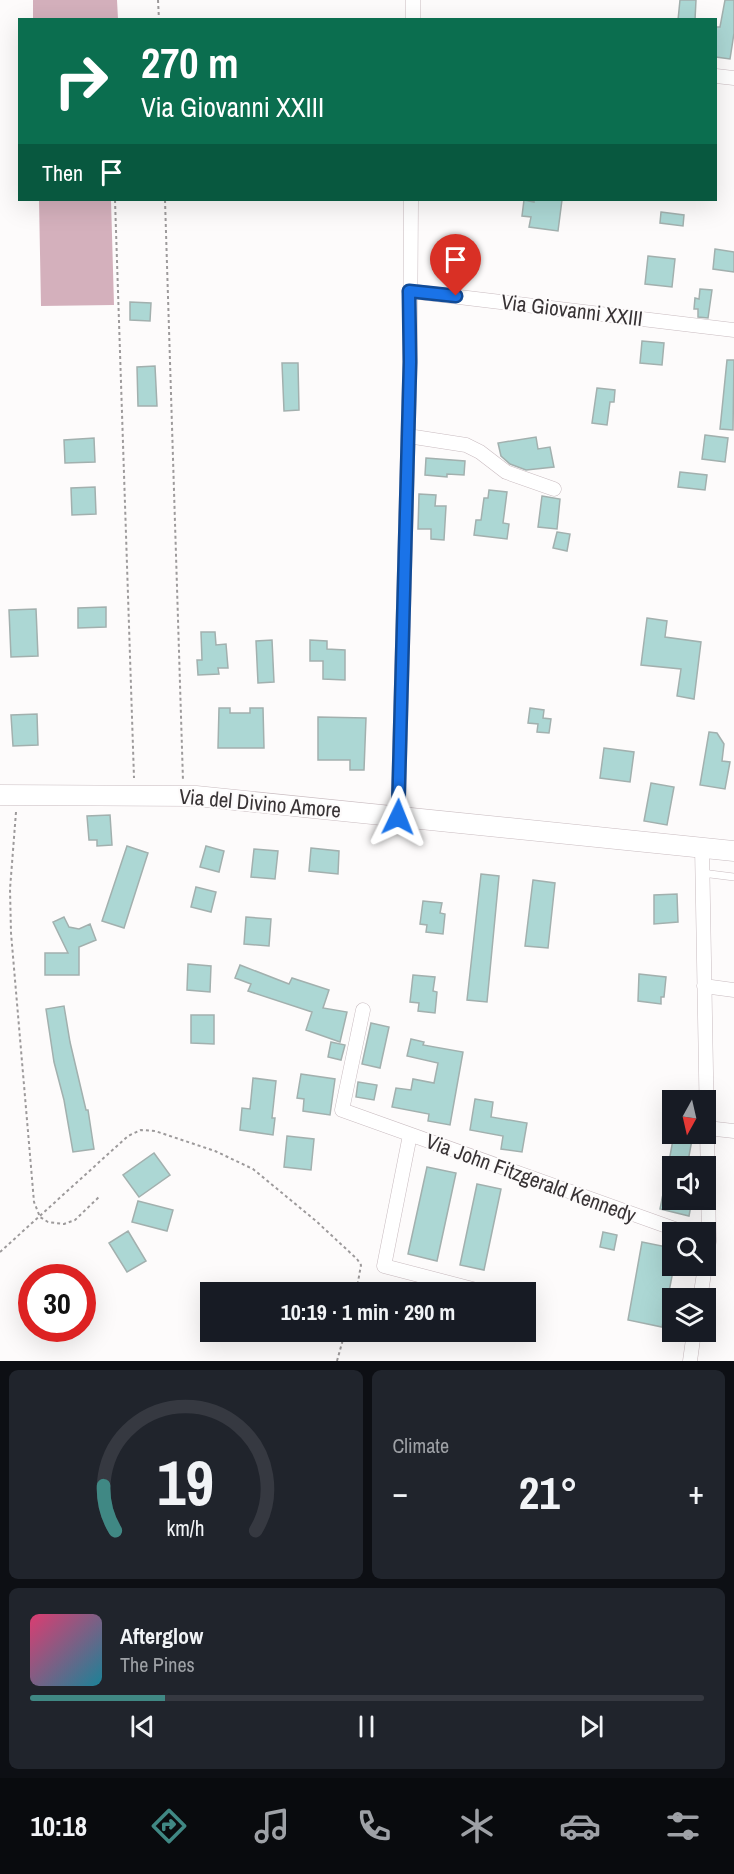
<!DOCTYPE html>
<html lang="en">
<head>
<meta charset="utf-8">
<style>
	body { margin:0; font-family:"Archivo Narrow",sans-serif; background:#20242c; color:#f1f3f6; height:100vh; display:flex; flex-direction:column; font-size:22px; white-space:nowrap }
	* { box-sizing:border-box; margin:0 }
	p { font-size:20px; color:#9ea1a6 }
	.icon { flex:none; width:33px; height:33px; fill:none; stroke:currentColor; stroke-width:2; stroke-linecap:round; stroke-linejoin:round }
	.map { position:relative; height:1361px; overflow:hidden }
	.side { display:flex; flex-direction:column; gap:9px; padding:9px; background:#0d0f14; flex:1 }
	.side>* { flex:none }
	.guide { position:absolute; left:18px; top:18px; width:699px; height:183px; border-radius:0px; box-shadow:0 6px 24px #0002; background:#0b6e4f; color:#fff; overflow:hidden }
	.needle { width:39px; rotate:188deg }
	.fabs { position:absolute; left:662px; top:1090px; display:grid; gap:12px }
	.fabs a { display:grid; place-items:center; width:54px; height:54px; border-radius:0px; background:#171b24; box-shadow:0 6px 24px #0002; font-size:30px }
	.speed { position:absolute; left:18px; top:1264px; display:flex; gap:12px; font-size:30px; font-weight:700; text-align:center }
	.speed>* { display:grid; place-content:center; width:78px; height:78px; border-radius:50%; background:#171b24; box-shadow:0 6px 24px #0002; line-height:1 }
	.speed .limit { border:9px solid #d22; background:#fff; color:#111 }
	.pin { position:absolute; display:grid; place-items:center; width:51px; height:51px; color:#fff; margin:-62px -26px; border-radius:50% 50% 50% 0; rotate:-45deg; box-shadow:0 0 6px #0007 }
	.pin .icon { rotate:45deg }
	.me { position:absolute; width:66px; margin:-33px; rotate:2deg; stroke-linejoin:round; filter:drop-shadow(0 0 4px #0008) }
	.turn { display:flex; align-items:center; gap:21px; height:126px; padding:0 24px; font-size:27px }
	.turn .icon { width:78px; height:78px; stroke-width:2.5 }
	.turn b { display:block; font-size:42px; line-height:51px }
	.then { display:flex; align-items:center; height:57px; padding:0 24px; background:#0003; gap:12px; font-size:22px }
	.big { font-size:45px; font-weight:700; line-height:1.1 }
	.side .widget { flex:1; display:flex; flex-direction:column; justify-content:center; gap:9px; min-width:0; padding:0 21px; border-radius:9px; background:#20242c }
	.side .dial { align-items:center; gap:0 }
	.dial svg { height:156px; overflow:visible; fill:none; stroke:#363941; stroke-width:7; stroke-linecap:round; text-anchor:middle }
	.dial text { fill:#f1f3f6; stroke:none }
	.song { display:flex; align-items:center; gap:18px }
	.cover { width:72px; height:72px; border-radius:9px; background:linear-gradient(135deg,hsl(340 70% 55%),hsl(190 70% 35%)) }
	.played { height:6px; border-radius:3px; background:linear-gradient(90deg,#408884 20%,#363941 20%) }
	.keys { display:flex; justify-content:space-around; direction:ltr }
	.heat { display:flex; justify-content:space-between; align-items:center; font-size:33px; direction:ltr }
	.side .tiles { flex:1; display:grid; gap:9px; grid-template-columns:1fr 1fr }
	.widget:last-child { grid-column:span 2 }
	.trip { position:absolute; left:200px; top:1282px; width:336px; height:60px; border-radius:0px; background:#171b24; box-shadow:0 6px 24px #0002; font-weight:700; line-height:60px; text-align:center }
	.dock { display:flex; height:96px; justify-content:space-around; align-items:center; background:#090b0e; color:#9ea1a6 }
	.dock .icon { width:42px; height:42px }
	.dock .active { color:#408884 }
	.dock b { font-size:27px; color:#f1f3f6 }
	.map>svg:first-child { display:block }
	.forest { fill:#d4b0bc }
	.building { fill:#acd7d4; stroke:#a2b0ae; stroke-width:1.5 }
	.lines { fill:none; stroke-linecap:round; stroke-linejoin:round }
	.lane-casing { stroke:#c9bcc0; stroke-width:8 }
	.street-casing { stroke:#c9bcc0; stroke-width:15 }
	.secondary-casing { stroke:#c9bcc0; stroke-width:21 }
	.path { stroke:#9d9a9b; stroke-width:2; stroke-dasharray:3 3; stroke-linecap:butt }
	.lane { stroke:#fff; stroke-width:7 }
	.street { stroke:#fff; stroke-width:14 }
	.secondary { stroke:#fff; stroke-width:20 }
	.route-casing { stroke:#114b97; stroke-width:15 }
	.route { stroke:#1a73e8; stroke-width:10 }
	.labels { text-anchor:middle; dominant-baseline:central; stroke-width:4.5; stroke-linejoin:round; paint-order:stroke }
	.street-label { font-size:21px; fill:#383335; stroke:#fdfbfb }
</style>
</head>
<body>
<div class="map">
<svg width="734" height="1361" viewBox="0 0 734 1361">
	<rect width="100%" height="100%" fill="#fdfbfb"/>
	<path class="forest" d="M33,0H117L118,19H33Z
		M39,200H111L114,305L41,306Z"/>
	<path class="building" d="M680,0H696L695,20H678Z
		M725,0H734V33L730,59L716,57V27H720Z
		M524,200L534,202V200H562L558,231L529,227L531,217L522,216Z
		M661,212L684,215L683,226L660,223Z
		M715,249L734,252V272L713,269Z
		M648,256L675,259L672,287L645,284Z
		M700,289L712,290L708,318L698,317V309H694L695,298L699,299Z
		M130,302L151,303L150,321L130,320Z
		M642,341L664,343L662,365L640,363Z
		M727,360H734L733,430L720,429Z
		M282,363H298L299,410L284,411Z
		M155,366L157,406H138L137,367Z
		M597,388L615,390L614,402H610L607,425L592,423Z
		M705,435L728,438L725,462L702,459Z
		M536,437L538,449L550,447L554,467L526,470L510,464L501,456L498,443Z
		M94,438L95,462L65,463L64,440Z
		M426,458L465,461L464,475L447,474V477L425,475Z
		M680,472L707,475L705,490L678,487Z
		M95,487L96,514L72,515L71,488Z
		M489,490L507,492L503,523L509,524L507,539L474,535L476,520H481L484,498H488Z
		M419,494L436,495L435,506H446L444,540L431,539V529H418Z
		M542,496L560,499L557,529L538,527Z
		M557,532L570,534L567,551L553,548Z
		M106,607V627L78,628V608Z
		M36,609L38,656L11,657L9,610Z
		M647,618L667,621L665,637L701,642L694,699L677,696L681,669L641,665Z
		M201,632H215L216,645L226,644L228,668H218L219,674L198,675L197,660H202Z
		M272,640L274,682L258,683L256,641Z
		M310,640L327,641V649L345,650V680L323,679V661H310Z
		M219,708H230V713H250V708H263L264,748H218Z
		M530,708L544,710L543,718L551,719L549,733L537,732L538,724L528,723Z
		M37,714L38,745L13,746L11,715Z
		M318,717L366,718L364,770H350V760H318Z
		M709,732L717,733L724,744L722,761L730,762L725,789L700,785Z
		M604,748L634,752L630,782L600,778Z
		M651,783L674,787L667,825L644,821Z
		M110,815L112,845L97,846V840H89L87,816Z
		M127,846L148,853L124,928L102,921Z
		M206,846L224,851L219,872L200,867Z
		M311,848L339,851L338,874L309,871Z
		M254,849L278,851L275,879L251,877Z
		M481,874L499,876L487,1002L467,1000Z
		M533,880L555,883L548,948L525,946Z
		M196,887L216,892L211,912L191,907Z
		M677,894L678,922L654,924V895Z
		M423,901L442,903L440,913L445,914L443,934L426,932L427,925L420,924Z
		M64,917L69,927L79,929L90,924L96,940L79,947V975H45V953H68L53,922Z
		M246,917L271,919L269,946L244,944Z
		M188,964L211,966L210,992L187,990Z
		M240,965L289,984L292,978L329,990L323,1008L347,1012L340,1042L306,1030L312,1012L248,991L251,984L235,978Z
		M639,974L666,977L664,997H661V1004L638,1001Z
		M413,975L435,977L433,991L437,992L435,1013L418,1011L419,1003L410,1002Z
		M64,1006L70,1042L86,1110H88L94,1149L73,1152L64,1100L54,1062L46,1009Z
		M191,1015H214V1044L191,1043Z
		M371,1023L389,1027L380,1068L362,1064Z
		M411,1039L424,1042L423,1045L463,1052L450,1125L428,1121L429,1114L392,1107L396,1088L411,1090L413,1079L434,1083L438,1063L407,1056Z
		M331,1042L345,1045L341,1060L328,1057Z
		M301,1074L335,1079L330,1115L303,1111L304,1099L297,1098Z
		M253,1078L276,1081L272,1118H275L273,1135L240,1130L242,1108L250,1109Z
		M358,1082L377,1085L374,1100L356,1097Z
		M475,1099L493,1102L491,1117L527,1123L522,1152L501,1149L503,1136L470,1130Z
		M674,1134H693L687,1167H668Z
		M287,1136L314,1139L311,1170L284,1167Z
		M154,1153L170,1175L139,1197L123,1175Z
		M427,1167L456,1173L437,1261L408,1254Z
		M667,1174H672V1200H692L689,1216L660,1209Z
		M477,1184L501,1189L484,1270L460,1265Z
		M138,1201L173,1210L167,1231L132,1222Z
		M128,1231L146,1261L127,1272L109,1243Z
		M603,1232L617,1235L614,1250L600,1247Z
		M642,1242L672,1248V1266H674L662,1327L628,1320Z"/>
	<g class="lines">
		<defs>
			<path id="lane" d="M702,873L734,877"/>
			<path id="street" d="M413,0V20
				M716,76L734,78
				M409,291L734,330
				M408,436L466,445L480,452L506,472L554,489
				M398,817L410,362L411,200
				M704,986L734,990
				M363,1010L342,1110L686,1233
				M707,1128L734,1131
				M410,1135L384,1266L484,1292
				M700,1299L709,1241L702,847
				M690,1361L694,1332"/>
			<path id="secondary" d="M0,795L196,796L734,851"/>
		</defs>
		<use href="#lane" class="lane-casing"/>
		<use href="#street" class="street-casing"/>
		<use href="#secondary" class="secondary-casing"/>
		<path class="path" d="M158,0L159,20
			M115,200L134,778
			M165,200L183,781
			M16,812L10,889L11,933L34,1202L40,1217L48,1222L64,1224L75,1220L100,1196
			M0,1252L128,1136L141,1130L155,1131L215,1151L253,1169L316,1221L357,1259L361,1265L356,1293
			M337,1361L345,1332"/>
		<use href="#lane" class="lane"/>
		<use href="#street" class="street"/>
		<use href="#secondary" class="secondary"/>
	</g>
	<g class="lines">
		<defs>
			<path id="route" d="M398,817L410,362L409,291L456,296"/>
		</defs>
		<use href="#route" class="route-casing"/>
		<use href="#route" class="route"/>
	</g>
	<g class="labels">
		<g class="street-label">
			<text transform="translate(572 310) rotate(7)">Via Giovanni XXIII</text>
			<text transform="translate(260 803) rotate(5)">Via del Divino Amore</text>
			<text transform="translate(531 1178) rotate(20)">Via John Fitzgerald Kennedy</text>
		</g>
	</g>
</svg>
<div class="fabs">
<a><svg class="needle" viewBox="-14 -14 28 28"><path d="M0-13l5 13h-10z" fill="#e53935"/><path d="M0 13l5-13h-10z" fill="#9ea1a6"/></svg></a>
<a><svg class="icon" aria-label="sound" viewBox="0 0 24 24"><path d="M4 9h4l5-4v14l-5-4H4zM17 9q2 3 0 6"/></svg></a>
<a><svg class="icon" aria-label="search" viewBox="0 0 24 24"><circle cx="10" cy="10" r="6"/><path d="M15 15l6 6"/></svg></a>
<a><svg class="icon" aria-label="layers" viewBox="0 0 24 24"><path d="M12 4l9 5-9 5-9-5zM3 14l9 5 9-5"/></svg></a>
</div>
<div class="speed"><div class="limit">30</div></div>
<div class="pin" style="left:456px;top:296px;background:#d93025"><svg class="icon" aria-label="arrive" viewBox="0 0 24 24"><path d="M6 21V4h12l-3 4 3 4H6"/></svg></div>
<svg class="me" style="left:398px;top:817px" viewBox="-20 -20 40 40"><path d="M0-17L14 15 0 8-14 15z" fill="#1a73e8" stroke="#fff" stroke-width="4"/></svg>
<div class="trip">10:19 · 1 min · 290 m</div>
<div class="guide">
<div class="turn"><svg class="icon" aria-label="right" viewBox="0 0 24 24"><path d="M7 20v-9h11M14 6l5 5-5 5"/></svg><div><b>270 m</b>Via Giovanni XXIII</div></div>
<div class="then">Then<svg class="icon" aria-label="arrive" viewBox="0 0 24 24"><path d="M6 21V4h12l-3 4 3 4H6"/></svg></div>
</div>
</div>
<section class="side">
<div class="tiles">
<div class="widget dial"><svg viewBox="0 0 100 80">
<path d="M14 69A42 42 0 1 1 86 69"/>
<path d="M14 69A42 42 0 0 1 8 46" stroke="#408884"/>
<text x="50" y="56" font-size="32" font-weight="700">19</text>
<text x="50" y="72" font-size="11">km/h</text>
</svg></div>
<div class="widget"><p>Climate</p>
<div class="heat"><a>−</a><b class="big">21°</b><a>+</a></div>
</div>
<div class="widget">
<div class="song"><i class="cover"></i><div><b>Afterglow</b><p>The Pines</p></div></div>
<div class="played"></div>
<div class="keys"><svg class="icon" aria-label="previous" viewBox="0 0 24 24"><path d="M18 5L8 12l10 7zM5 5v14"/></svg><svg class="icon" aria-label="pause" viewBox="0 0 24 24"><path d="M8 5v14M16 5v14"/></svg><svg class="icon" aria-label="next" viewBox="0 0 24 24"><path d="M6 5l10 7-10 7zM19 5v14"/></svg></div>
</div>
</div>
</section>
<nav class="dock">
<b>10:18</b>
<svg class="icon active" aria-label="directions" viewBox="0 0 24 24"><path d="M12 3l9 9-9 9-9-9zM9 14v-3h6M13 9l2 2-2 2"/></svg>
<svg class="icon" aria-label="music" viewBox="0 0 24 24"><path d="M9 18V5l10-2v13"/><circle cx="6" cy="18" r="3"/><circle cx="16" cy="16" r="3"/></svg>
<svg class="icon" aria-label="phone" viewBox="0 0 24 24"><path d="M5 4h4l2 5-3 2q2 4 5 5l2-3 5 2v4C11 20 4 13 5 4z"/></svg>
<svg class="icon" aria-label="climate" viewBox="0 0 24 24"><path d="M12 3v18M4 7l16 10M4 17L20 7"/></svg>
<svg class="icon" aria-label="car" viewBox="0 0 24 24"><path d="M5 17H2v-5l4-1 3-4h7l3 4 3 1v5h-3M9 17h6M6 11h13"/><circle cx="7" cy="17" r="2"/><circle cx="17" cy="17" r="2"/></svg>
<svg class="icon" aria-label="filters" viewBox="0 0 24 24"><path d="M4 7h16M4 17h16"/><circle cx="9" cy="7" r="2"/><circle cx="15" cy="17" r="2"/></svg>
</nav>
</body>
</html>
